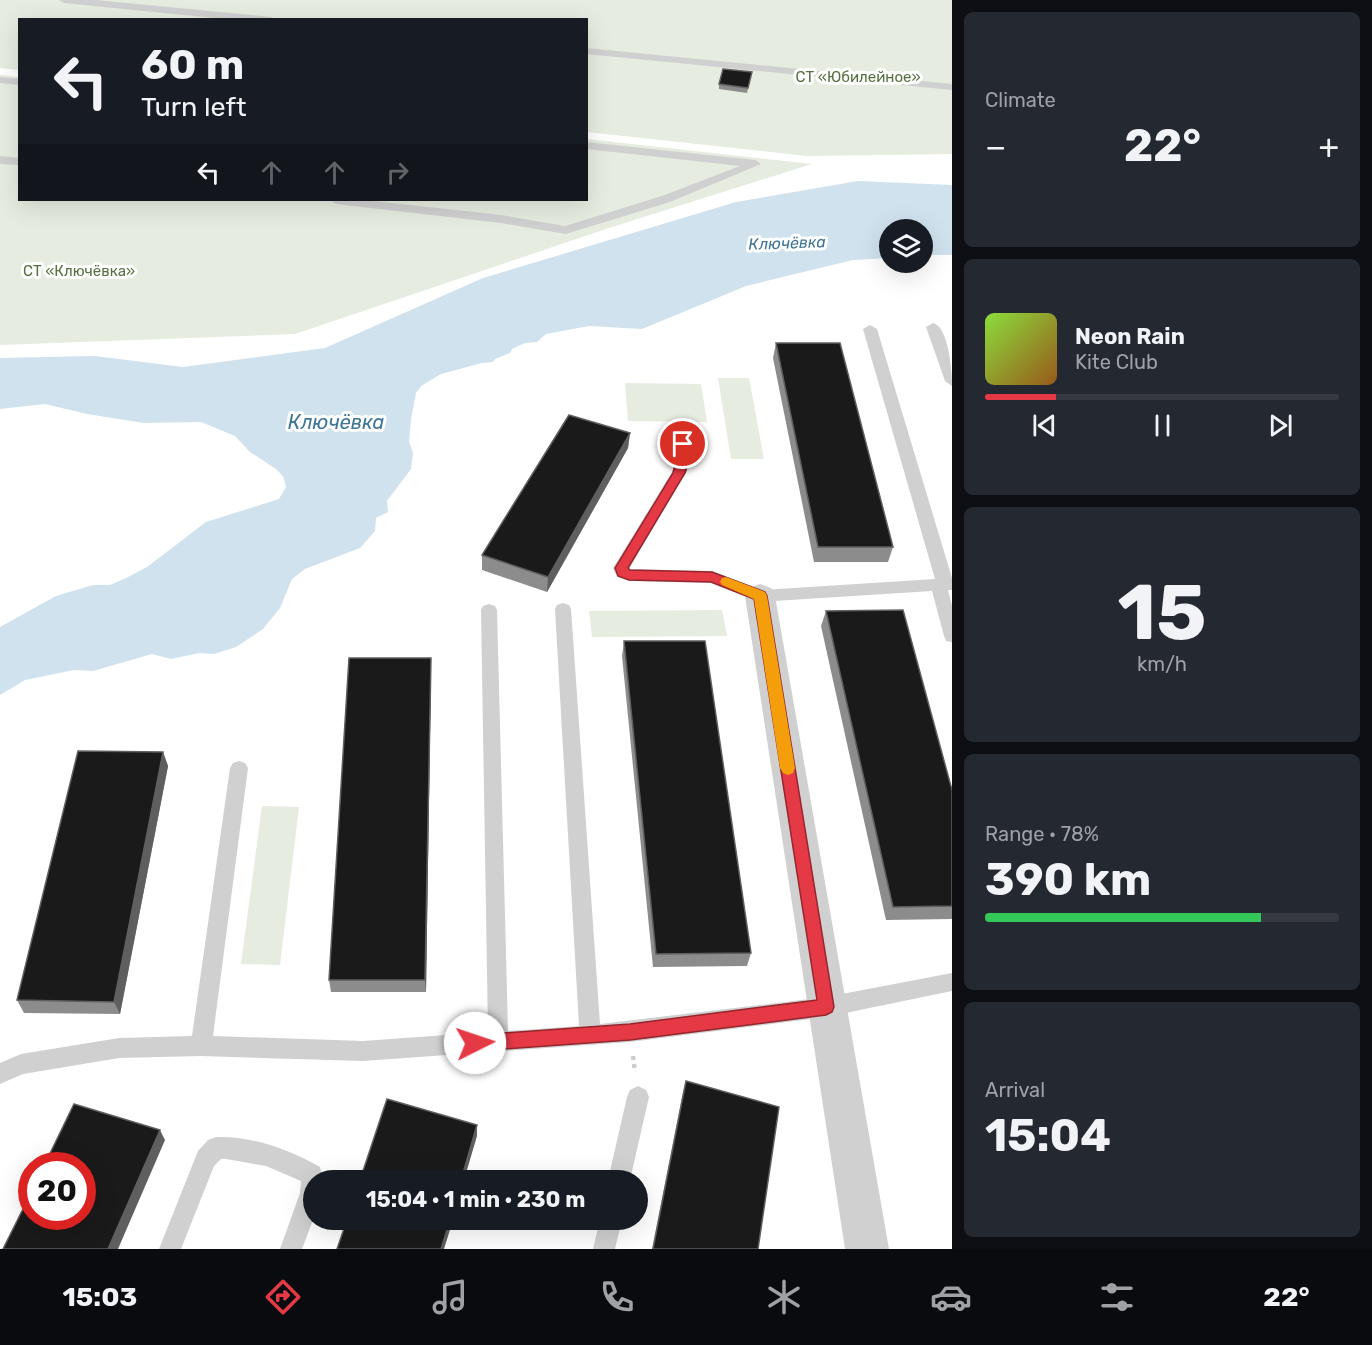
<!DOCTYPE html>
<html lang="en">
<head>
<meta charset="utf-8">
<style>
	body { margin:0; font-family:Rubik,sans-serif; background:#242831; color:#f1f3f6; height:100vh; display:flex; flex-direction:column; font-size:22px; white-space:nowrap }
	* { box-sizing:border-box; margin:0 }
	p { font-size:20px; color:#9ea1a6 }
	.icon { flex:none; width:33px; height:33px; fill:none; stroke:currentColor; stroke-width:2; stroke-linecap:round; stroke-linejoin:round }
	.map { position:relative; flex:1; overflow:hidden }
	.panel { display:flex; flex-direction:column; gap:12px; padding:12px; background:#0d0f14; width:420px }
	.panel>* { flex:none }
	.banner { position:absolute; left:18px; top:18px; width:570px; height:183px; border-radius:0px; box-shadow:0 6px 24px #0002; background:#171b24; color:#f1f3f6; overflow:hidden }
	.controls { position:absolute; left:879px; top:219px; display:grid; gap:12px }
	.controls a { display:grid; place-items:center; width:54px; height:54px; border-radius:50%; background:#171b24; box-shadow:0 6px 24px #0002; font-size:30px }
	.speed { position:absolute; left:18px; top:1152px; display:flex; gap:12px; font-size:30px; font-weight:700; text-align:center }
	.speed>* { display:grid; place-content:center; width:78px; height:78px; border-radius:50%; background:#171b24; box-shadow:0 6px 24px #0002; line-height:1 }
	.speed .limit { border:9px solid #d22; background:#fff; color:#111 }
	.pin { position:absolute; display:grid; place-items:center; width:51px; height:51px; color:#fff; margin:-26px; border:3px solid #fff; border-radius:50%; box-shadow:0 2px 6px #0007 }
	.me { position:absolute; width:66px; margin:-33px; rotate:86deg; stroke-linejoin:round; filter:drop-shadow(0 0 4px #0008) }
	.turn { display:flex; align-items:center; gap:21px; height:126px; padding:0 24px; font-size:27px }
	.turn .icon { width:78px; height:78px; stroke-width:2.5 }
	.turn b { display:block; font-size:42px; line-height:51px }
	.lanes { display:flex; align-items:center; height:57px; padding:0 24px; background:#0003; justify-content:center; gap:30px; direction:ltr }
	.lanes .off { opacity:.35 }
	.big { font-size:45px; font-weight:700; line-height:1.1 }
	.panel .widget { flex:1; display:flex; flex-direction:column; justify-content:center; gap:9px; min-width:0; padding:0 21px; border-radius:9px; background:#242831 }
	.panel .dial { align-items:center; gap:0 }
	.dial b { font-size:78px; line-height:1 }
	.song { display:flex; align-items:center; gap:18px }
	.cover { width:72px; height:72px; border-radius:9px; background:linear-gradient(135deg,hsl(90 70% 55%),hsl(30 70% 35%)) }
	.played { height:6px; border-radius:3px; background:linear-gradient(90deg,#e63946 20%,#363941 20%) }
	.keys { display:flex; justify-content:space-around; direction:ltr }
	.heat { display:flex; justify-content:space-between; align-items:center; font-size:33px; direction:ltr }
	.charge { height:9px; border-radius:4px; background:linear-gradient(90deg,#34c759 78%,#363941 0) }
	.trip { position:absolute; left:303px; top:1170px; width:345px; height:60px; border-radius:30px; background:#171b24; box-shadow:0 6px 24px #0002; font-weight:700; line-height:60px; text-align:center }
	.tab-bar { display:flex; height:96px; justify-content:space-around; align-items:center; background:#090b0e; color:#9ea1a6 }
	.tab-bar .icon { width:42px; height:42px }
	.tab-bar .current { color:#e63946 }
	.tab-bar b { font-size:27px; color:#f1f3f6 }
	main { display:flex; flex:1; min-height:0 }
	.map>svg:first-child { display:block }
	.green { fill:#e6ecdf }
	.water { fill:#cfe2ee }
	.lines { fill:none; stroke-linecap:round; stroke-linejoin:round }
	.path { stroke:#cdcdcd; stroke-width:4.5; stroke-dasharray:4 4; stroke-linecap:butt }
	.service { fill:#d0d0d0; fill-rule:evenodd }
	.minor { fill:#d0d0d0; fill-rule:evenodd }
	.wall { fill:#8c8c8c }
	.shaded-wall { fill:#5f5f5f }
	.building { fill:#1a1a1a; stroke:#5f5f5f; stroke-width:1.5 }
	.route { fill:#e63946; stroke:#96252e; stroke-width:1.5 }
	.slow { fill:#f59e0b }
	.labels { text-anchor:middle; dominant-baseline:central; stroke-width:6; stroke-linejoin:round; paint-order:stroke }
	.far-park-label { font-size:15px; fill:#56703f; stroke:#fff }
	.far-water-label { font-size:16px; font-style:italic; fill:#3f7597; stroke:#fff }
	.water-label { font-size:20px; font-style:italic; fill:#3f7597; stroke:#fff }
</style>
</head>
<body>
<main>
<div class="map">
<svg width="952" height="1249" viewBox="0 0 952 1249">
	<rect width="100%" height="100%" fill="#fff"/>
	<path class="green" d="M0,0H952V154L807,156L587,132L586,20H20L19,70L0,68Z
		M0,75L19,77L20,200H586L587,139L812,164L612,227L295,334L0,345Z
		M718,378H749L764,459H731Z
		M625,383L701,384L707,422L628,421Z
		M722,610L727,636L592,637L589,611Z
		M262,806L299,807L280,965L241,964Z"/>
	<path class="water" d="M858,181L952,185V255H923L922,230H890L889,258L853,260L746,286L642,329L589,326L546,334L537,342L525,343L512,349L510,353L495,359L493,362L482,363L441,374L421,386L416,393L411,419L409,442L413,453L411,469L387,501L388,512L376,518L375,531L360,548L305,569L292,579L280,608L263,629L236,647L214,654L199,653L171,659L152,654L93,671L74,670L25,680L0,695V627L56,596L93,585H110L126,578L147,567L206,522L279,499L286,487L283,476L276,469L250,452L235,436L201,422L144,423L87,414L45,404L0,409V358L95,356L183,367L325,348L483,278L736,202Z"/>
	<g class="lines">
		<path class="path" d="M633,1056L635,1072"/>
		<path class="service" d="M59,0H96L271,17L276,20H234L64,3Z
			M586,48L952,84V90L586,54Z
			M0,77L20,79V85L0,83Z
			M586,142L755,160L761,164L670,202L566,234L501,223L336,204L330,200H364L501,215L565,226L662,196L740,166L586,149Z
			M0,156L20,158V165L0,164Z
			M933,323C949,327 952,372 952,386L945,381L926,327Z
			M870,325L877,329L952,578V590H948L952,606V642L946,641L944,636L932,591L760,602L711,583L629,581L617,577L613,568L675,467L676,428L683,423L690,428L689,467L629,569L712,571L761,590L935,579L863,329Z
			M563,603L569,605L571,609L600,1024L826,997L952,973V991L826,1017L630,1042L363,1061L201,1056L119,1058L23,1074L0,1084V1063L21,1054L119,1038L192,1036L230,768L233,763L239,761L245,763L248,768L213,1036L363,1041L488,1032L481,610L483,606L489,604L495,606L497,610L508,1031L579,1026L555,609L557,605Z
			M638,1086L646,1090L649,1097L630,1180H608L627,1097L630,1090Z
			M216,1137C252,1136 289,1149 320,1167L323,1180H314V1217L302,1249H280L300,1193L301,1181L266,1166L226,1159H221L214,1166L181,1249H159L198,1151L208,1140Z
			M600,1220H622L615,1249H593Z"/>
		<path class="minor" d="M760,584L771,588L775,596L889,1249H845L745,596L749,588Z"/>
	</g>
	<path class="wall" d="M752,72L747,93L719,89V84Z
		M776,343L893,547L888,562H814L773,358Z
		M630,433L628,448L547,592L482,570V555Z
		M826,611L952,790V919L886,920L821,626Z
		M624,641L751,953L747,966L653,967L622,656Z
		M431,672L426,992H331L329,980Z
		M163,752L168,766L120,1014L24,1013L17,1000Z
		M686,1081L758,1249H652L683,1092Z"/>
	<path class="shaded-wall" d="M630,433L628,448L547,592L548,577Z
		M431,658V672L426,992L425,980Z
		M163,752L168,766L120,1014L114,1002Z
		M477,1125V1136L464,1180H461Z
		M160,1130L165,1140L118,1249H108Z
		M450,1220H453L444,1249H441Z"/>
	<path class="building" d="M723,69L752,72L748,88L719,84Z
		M776,343H840L893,547H818Z
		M569,415L630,433L548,577L482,555Z
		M903,610L952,790V906L893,907L826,611Z
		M624,641H705L751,953L656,954Z
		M349,658H431L425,980H329Z
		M78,751L163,752L114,1002L17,1000Z
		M686,1081L779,1107L758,1249H653Z
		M387,1099L477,1125L461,1180H360Z
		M74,1104L160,1130L108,1249H3L32,1191V1216H82V1166H44Z
		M347,1220H450L441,1249H337Z"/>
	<path class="route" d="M683,440L689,444V460L685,473L628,568L630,570L712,572L765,592L767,596L834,1007L832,1012L826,1015L630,1040L475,1051L469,1049L466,1043L469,1037L475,1035L630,1024L817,1000L754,599L711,582L629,580L618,576L615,568L673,473L676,460L677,444Z"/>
	<path class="slow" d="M726,577L765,592L767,596L795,768L793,773L788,775L783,773L780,768L754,599L722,585L720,582L722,578Z"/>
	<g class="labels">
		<g class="far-park-label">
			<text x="858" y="77">СТ «Юбилейное»</text>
			<text x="79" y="271">СТ «Ключёвка»</text>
		</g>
		<g class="far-water-label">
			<text transform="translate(787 243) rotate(-2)">Ключёвка</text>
		</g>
		<g class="water-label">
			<text x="336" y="422">Ключёвка</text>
		</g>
	</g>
</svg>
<div class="controls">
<a><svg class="icon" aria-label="layers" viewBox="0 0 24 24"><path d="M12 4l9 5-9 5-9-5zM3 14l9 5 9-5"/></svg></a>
</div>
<div class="speed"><div class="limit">20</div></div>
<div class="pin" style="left:683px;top:444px;background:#d93025"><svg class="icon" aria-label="arrive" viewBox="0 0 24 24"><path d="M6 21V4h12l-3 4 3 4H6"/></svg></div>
<svg class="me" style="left:475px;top:1043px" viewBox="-20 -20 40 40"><circle r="19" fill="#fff"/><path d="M0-13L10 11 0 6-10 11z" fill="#e63946"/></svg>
<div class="trip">15:04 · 1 min · 230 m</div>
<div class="banner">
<div class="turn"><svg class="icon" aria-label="left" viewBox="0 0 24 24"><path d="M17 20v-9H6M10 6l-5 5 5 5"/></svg><div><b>60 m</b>Turn left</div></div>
<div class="lanes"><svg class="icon" aria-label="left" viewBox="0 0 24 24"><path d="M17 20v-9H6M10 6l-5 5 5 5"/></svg><svg class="icon off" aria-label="ahead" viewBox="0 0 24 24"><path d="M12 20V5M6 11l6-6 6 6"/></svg><svg class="icon off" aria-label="ahead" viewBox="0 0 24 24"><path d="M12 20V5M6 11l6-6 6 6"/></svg><svg class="icon off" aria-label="right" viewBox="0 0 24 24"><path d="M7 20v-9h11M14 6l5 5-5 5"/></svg></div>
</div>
</div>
<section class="panel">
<div class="widget"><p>Climate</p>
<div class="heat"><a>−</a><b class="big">22°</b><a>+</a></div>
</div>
<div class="widget">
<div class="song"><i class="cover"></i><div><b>Neon Rain</b><p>Kite Club</p></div></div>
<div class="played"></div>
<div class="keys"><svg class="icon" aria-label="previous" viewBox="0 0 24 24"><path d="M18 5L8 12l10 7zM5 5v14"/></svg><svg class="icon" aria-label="pause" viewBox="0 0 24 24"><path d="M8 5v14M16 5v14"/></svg><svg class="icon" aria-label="next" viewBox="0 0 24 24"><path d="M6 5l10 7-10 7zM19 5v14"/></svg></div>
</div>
<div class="widget dial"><b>15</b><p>km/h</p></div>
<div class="widget"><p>Range · 78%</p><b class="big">390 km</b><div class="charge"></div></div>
<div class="widget"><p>Arrival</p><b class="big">15:04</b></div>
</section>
</main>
<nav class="tab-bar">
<b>15:03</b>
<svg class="icon current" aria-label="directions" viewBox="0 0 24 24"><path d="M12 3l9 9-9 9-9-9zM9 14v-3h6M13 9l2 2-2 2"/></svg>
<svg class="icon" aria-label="music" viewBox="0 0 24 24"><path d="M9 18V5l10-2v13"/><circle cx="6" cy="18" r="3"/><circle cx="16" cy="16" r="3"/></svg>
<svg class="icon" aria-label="phone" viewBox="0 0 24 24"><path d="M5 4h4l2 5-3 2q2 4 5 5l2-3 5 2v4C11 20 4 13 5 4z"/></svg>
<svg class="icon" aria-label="climate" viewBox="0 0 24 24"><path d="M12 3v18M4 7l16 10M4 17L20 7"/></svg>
<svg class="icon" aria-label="car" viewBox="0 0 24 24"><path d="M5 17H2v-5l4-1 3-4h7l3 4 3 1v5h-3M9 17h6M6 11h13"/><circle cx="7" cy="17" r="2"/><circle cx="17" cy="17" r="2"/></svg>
<svg class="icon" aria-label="filters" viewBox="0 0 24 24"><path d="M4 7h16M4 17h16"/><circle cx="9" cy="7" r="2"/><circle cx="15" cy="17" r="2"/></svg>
<b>22°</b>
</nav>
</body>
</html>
